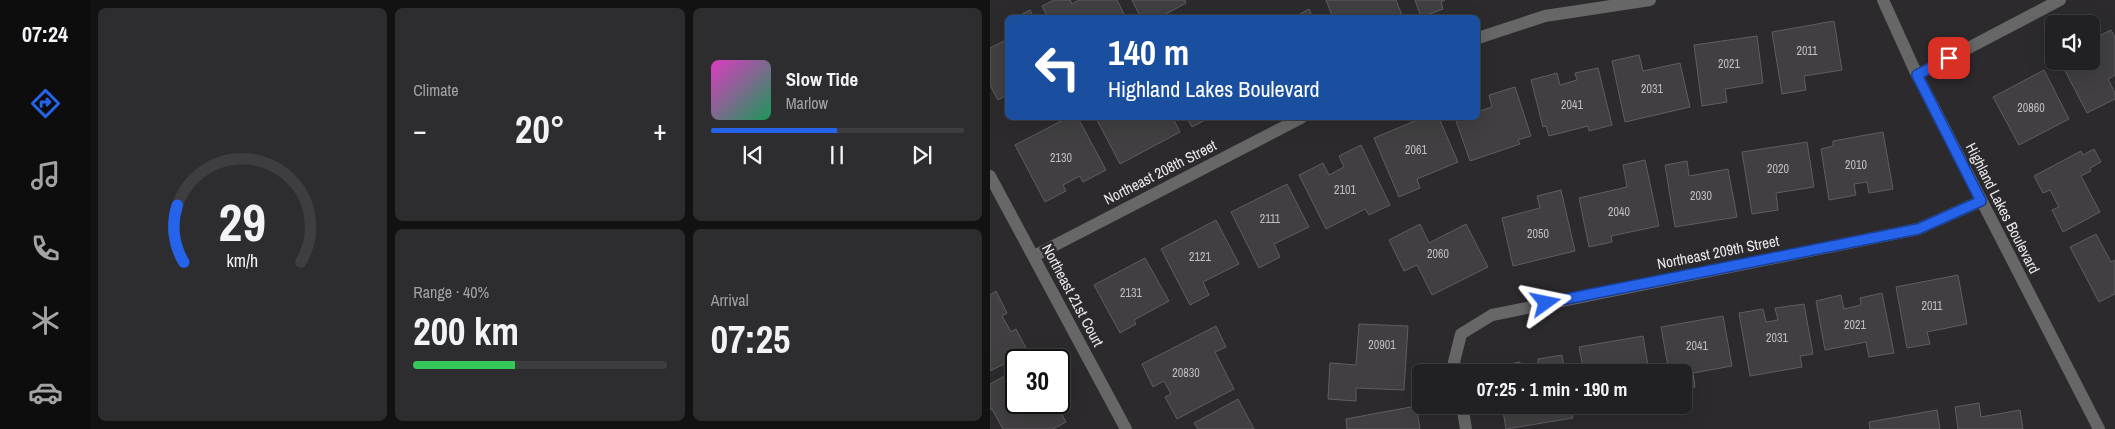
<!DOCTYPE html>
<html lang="en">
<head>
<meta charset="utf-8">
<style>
	body { margin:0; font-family:"Archivo Narrow",sans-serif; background:#2d2d2f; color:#f1f3f6; height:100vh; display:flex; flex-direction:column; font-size:19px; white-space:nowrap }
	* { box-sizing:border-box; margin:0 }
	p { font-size:16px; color:#a2a3a5 }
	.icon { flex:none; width:28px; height:28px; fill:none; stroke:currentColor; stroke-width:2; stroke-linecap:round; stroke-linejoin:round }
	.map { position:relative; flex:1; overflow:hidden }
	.panel { display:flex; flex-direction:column; gap:8px; padding:8px; background:#121213; width:900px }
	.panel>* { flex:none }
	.hud { position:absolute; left:15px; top:15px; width:475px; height:105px; border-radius:8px; box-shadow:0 5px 20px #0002,0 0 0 1px #3e3e40; background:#1a4fa0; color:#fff; overflow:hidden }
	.buttons { position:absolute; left:1055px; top:15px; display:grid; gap:10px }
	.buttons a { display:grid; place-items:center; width:55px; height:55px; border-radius:8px; background:#212022; box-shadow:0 5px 20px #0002,0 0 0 1px #3e3e40; font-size:25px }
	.speed { position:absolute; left:15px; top:349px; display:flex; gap:10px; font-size:25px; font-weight:700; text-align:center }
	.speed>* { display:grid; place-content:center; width:65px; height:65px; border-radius:50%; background:#212022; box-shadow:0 5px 20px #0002,0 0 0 1px #3e3e40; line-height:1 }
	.speed .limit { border:2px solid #111; border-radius:8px; background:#fff; color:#111 }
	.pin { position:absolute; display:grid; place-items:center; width:42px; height:42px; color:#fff; margin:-21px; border-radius:10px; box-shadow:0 2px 8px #0006 }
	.me { position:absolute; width:55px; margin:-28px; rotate:78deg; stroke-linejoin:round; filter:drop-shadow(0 0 4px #0008) }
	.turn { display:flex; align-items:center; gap:18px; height:105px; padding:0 20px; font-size:22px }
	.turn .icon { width:65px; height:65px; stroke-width:2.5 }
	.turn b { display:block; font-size:35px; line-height:42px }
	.big { font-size:38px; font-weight:700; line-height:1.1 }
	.panel .card { flex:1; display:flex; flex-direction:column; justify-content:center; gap:8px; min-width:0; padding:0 18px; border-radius:8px; background:#2d2d2f }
	.panel .dial { align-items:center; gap:0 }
	.dial svg { height:130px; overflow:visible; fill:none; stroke:#3e3e40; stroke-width:7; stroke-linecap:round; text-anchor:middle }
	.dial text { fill:#f1f3f6; stroke:none }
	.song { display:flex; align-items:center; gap:15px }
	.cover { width:60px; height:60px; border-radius:8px; background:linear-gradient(135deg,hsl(310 70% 55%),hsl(150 70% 35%)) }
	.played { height:5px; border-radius:2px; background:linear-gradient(90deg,#2563eb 50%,#3e3e40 50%) }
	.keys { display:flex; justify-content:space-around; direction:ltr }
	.heat { display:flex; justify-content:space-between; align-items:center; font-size:28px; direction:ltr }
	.charge { height:8px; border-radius:4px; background:linear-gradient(90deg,#34c759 40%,#3e3e40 0) }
	.panel .tiles { flex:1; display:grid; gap:8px; grid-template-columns:repeat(3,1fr) }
	.card:first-child { grid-row:span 2 }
	.trip { position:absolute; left:422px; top:364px; width:280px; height:50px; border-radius:8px; background:#212022; box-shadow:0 5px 20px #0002,0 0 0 1px #3e3e40; font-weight:700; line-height:50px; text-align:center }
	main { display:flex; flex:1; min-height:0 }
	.tabs { display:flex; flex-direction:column; width:90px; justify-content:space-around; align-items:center; background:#0d0d0e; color:#a2a3a5 }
	.tabs .icon { width:35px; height:35px }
	.tabs .active { color:#2563eb }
	.tabs b { font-size:22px; color:#f1f3f6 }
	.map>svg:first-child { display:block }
	.building { fill:#413f41; stroke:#5f5d5f }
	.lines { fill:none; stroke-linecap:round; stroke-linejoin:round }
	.street { stroke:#686768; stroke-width:12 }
	.route-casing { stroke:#184099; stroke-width:12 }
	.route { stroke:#2563eb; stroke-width:9 }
	.labels { text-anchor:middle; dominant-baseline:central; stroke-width:5; stroke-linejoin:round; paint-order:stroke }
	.number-label { font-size:12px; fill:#bfbdbf }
	.street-label { font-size:15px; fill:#e9e7e9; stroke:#2c2a2d }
</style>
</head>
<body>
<main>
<nav class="tabs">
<b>07:24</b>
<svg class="icon active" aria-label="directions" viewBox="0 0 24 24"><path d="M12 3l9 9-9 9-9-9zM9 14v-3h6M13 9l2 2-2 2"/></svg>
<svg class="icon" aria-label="music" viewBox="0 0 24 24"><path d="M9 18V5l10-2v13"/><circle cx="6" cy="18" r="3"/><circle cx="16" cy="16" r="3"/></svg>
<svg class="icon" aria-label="phone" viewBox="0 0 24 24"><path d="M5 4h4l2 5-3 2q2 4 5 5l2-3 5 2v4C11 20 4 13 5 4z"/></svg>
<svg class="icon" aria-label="climate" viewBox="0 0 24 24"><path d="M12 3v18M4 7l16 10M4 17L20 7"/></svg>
<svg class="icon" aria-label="car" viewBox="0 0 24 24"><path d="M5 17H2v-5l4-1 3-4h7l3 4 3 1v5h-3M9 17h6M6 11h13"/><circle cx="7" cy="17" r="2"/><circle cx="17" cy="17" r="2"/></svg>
</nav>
<section class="panel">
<div class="tiles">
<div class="card dial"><svg viewBox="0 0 100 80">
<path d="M14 69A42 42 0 1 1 86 69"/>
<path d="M14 69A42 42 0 0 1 10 34" stroke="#2563eb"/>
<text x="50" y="56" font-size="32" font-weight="700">29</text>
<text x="50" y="72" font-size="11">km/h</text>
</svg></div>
<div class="card"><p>Climate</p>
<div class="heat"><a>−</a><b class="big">20°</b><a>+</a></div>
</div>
<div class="card">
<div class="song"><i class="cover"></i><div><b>Slow Tide</b><p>Marlow</p></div></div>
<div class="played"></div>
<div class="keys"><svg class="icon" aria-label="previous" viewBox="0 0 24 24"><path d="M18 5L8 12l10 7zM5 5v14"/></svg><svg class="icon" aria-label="pause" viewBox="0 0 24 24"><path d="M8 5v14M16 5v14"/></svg><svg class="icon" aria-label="next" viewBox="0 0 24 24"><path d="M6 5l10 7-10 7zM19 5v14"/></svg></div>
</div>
<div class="card"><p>Range · 40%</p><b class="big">200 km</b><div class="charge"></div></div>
<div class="card"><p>Arrival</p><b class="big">07:25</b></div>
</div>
</section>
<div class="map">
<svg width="1125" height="429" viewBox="0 0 1125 429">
	<rect width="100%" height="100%" fill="#2c2a2d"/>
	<path class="building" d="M64,0H80L82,4L89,0H127L136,18H58L52,6Z
		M142,0H195L196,3L169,18H151Z
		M336,0H406L413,18H343Z
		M425,0H455L451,2L453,9L431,17Z
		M319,9L323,18H303Z
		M40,10L44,18H25Z
		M844,21L852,70L814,76L816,90L792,94L782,32Z
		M1121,30L1125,37V75L1118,79L1125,93V99L1097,113L1070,61H1101V53L1104,51L1101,40Z
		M767,36L773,83L735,89L737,102L712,106L704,45Z
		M18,39V94L8,100L0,85V48Z
		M649,55L653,71L690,63L700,107L635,122L622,61Z
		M608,68L622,125L599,131L598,126L559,136L556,126L553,127L541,80L567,73L570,85L587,80L585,73Z
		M1054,70L1079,119L1029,145L1003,97Z
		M525,87L541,136L528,140L530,144L480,161L465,118H488V104L490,111L502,107L499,95Z
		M77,118H88L116,170L93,182L90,176L73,185L76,191L55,202L25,145Z
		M106,118H183L190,132L130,164Z
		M197,118H219L202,127Z
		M432,118H449L468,162L427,179L430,188L409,197L384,138Z
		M893,132L903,189L879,193L877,182L864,184L866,195L839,200L831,149L843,146V141Z
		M817,142L824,187L786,193L788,210L762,214L752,152Z
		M371,145L400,205L379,215L375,209L336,229L309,175L333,163L339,175L354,167L349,156Z
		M1104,149L1111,162L1100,168L1101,171L1091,176L1110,212L1073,232L1062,210L1069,207L1060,190L1053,193L1044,176L1091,151L1093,155Z
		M655,160L669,226L621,236L622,242L599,247L589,198L637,187L633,165Z
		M697,161L699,176L738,169L747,217L685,227L675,165Z
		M297,184L319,227L284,244L290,257L269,268L241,212Z
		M571,190L585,251L523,266L512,218L550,208L547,196Z
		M226,220L249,264L213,282L219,295L200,305L171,249Z
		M430,224L439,243L476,224L498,267L442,295L427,265L414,271L399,240Z
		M1106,234L1121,262L1125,260V294L1109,302L1080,247Z
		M155,258L179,301L144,320L146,324L130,333L104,285Z
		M968,275L977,324L937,332L940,344L917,348L906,287Z
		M6,291L17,313L12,316L21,332L26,329L38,352L0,371V295Z
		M892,293L904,353L879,357L876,342L835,350L826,301L851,295L854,309L871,305L870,298Z
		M814,304L823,354L810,356L812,367L760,376L749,313L773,309L776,322L788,320L785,308Z
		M733,316L742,366L703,373L705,387L694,389V372H679L671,327Z
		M369,324L418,326L414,390L366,388V401L338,399L340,363L366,365Z
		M226,326L236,347L225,352L244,389L187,419L175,397L181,394L174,381L163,387L152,364Z
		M653,336L659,372H594L589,347Z
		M572,355L575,372H506L505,367L530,362L531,368L548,365V359Z
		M26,370V402H57L58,404L65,402L76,422L63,429H13L2,409L0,410V384Z
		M248,399L264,429H208L204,423Z
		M989,403L991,417L1030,410L1033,429H968L965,407Z
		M512,405H581L583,418L516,429Z
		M426,406L430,429H357L356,419Z
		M947,410L950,429H880L879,422Z"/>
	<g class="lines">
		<path class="street" d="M893,0L927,75L1109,429
			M488,38L555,16L660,0
			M927,75L1070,0
			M0,176L136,429
			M44,256L311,118
			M466,372L464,362L471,334L502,315L928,229L991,201
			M472,405L476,429"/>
	</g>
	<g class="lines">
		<defs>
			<path id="route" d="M556,303L928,229L991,201L927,75L959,58"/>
		</defs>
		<use href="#route" class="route-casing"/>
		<use href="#route" class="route"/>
	</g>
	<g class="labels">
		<g class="number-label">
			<text x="817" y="51">2011</text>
			<text x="739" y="64">2021</text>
			<text x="662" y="89">2031</text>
			<text x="582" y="105">2041</text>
			<text x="1041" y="108">20860</text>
			<text x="426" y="150">2061</text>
			<text x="71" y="158">2130</text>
			<text x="866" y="165">2010</text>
			<text x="788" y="169">2020</text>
			<text x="355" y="190">2101</text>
			<text x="711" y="196">2030</text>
			<text x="629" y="212">2040</text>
			<text x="280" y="219">2111</text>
			<text x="548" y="234">2050</text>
			<text x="448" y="254">2060</text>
			<text x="210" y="257">2121</text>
			<text x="141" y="293">2131</text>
			<text x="942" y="306">2011</text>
			<text x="865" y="325">2021</text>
			<text x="787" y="338">2031</text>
			<text x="392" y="345">20901</text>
			<text x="707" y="346">2041</text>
			<text x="196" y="373">20830</text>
		</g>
		<g class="street-label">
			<text transform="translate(170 172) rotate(-27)">Northeast 208th Street</text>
			<text transform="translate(1013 208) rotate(63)">Highland Lakes Boulevard</text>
			<text transform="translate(728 252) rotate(-11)">Northeast 209th Street</text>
			<text transform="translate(83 295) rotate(62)">Northeast 21st Court</text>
		</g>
	</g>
</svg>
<div class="buttons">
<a><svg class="icon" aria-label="sound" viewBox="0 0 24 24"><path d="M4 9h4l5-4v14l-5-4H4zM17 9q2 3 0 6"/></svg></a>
</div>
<div class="speed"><div class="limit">30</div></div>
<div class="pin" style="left:959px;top:58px;background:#d93025"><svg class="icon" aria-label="arrive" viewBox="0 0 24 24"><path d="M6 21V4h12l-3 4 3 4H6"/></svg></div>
<svg class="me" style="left:556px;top:303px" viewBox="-20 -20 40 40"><path d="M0-17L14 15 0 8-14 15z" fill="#2563eb" stroke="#fff" stroke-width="4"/></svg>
<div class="trip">07:25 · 1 min · 190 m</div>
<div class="hud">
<div class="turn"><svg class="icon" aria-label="left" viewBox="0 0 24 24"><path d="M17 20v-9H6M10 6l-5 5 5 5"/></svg><div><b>140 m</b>Highland Lakes Boulevard</div></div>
</div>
</div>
</main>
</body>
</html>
